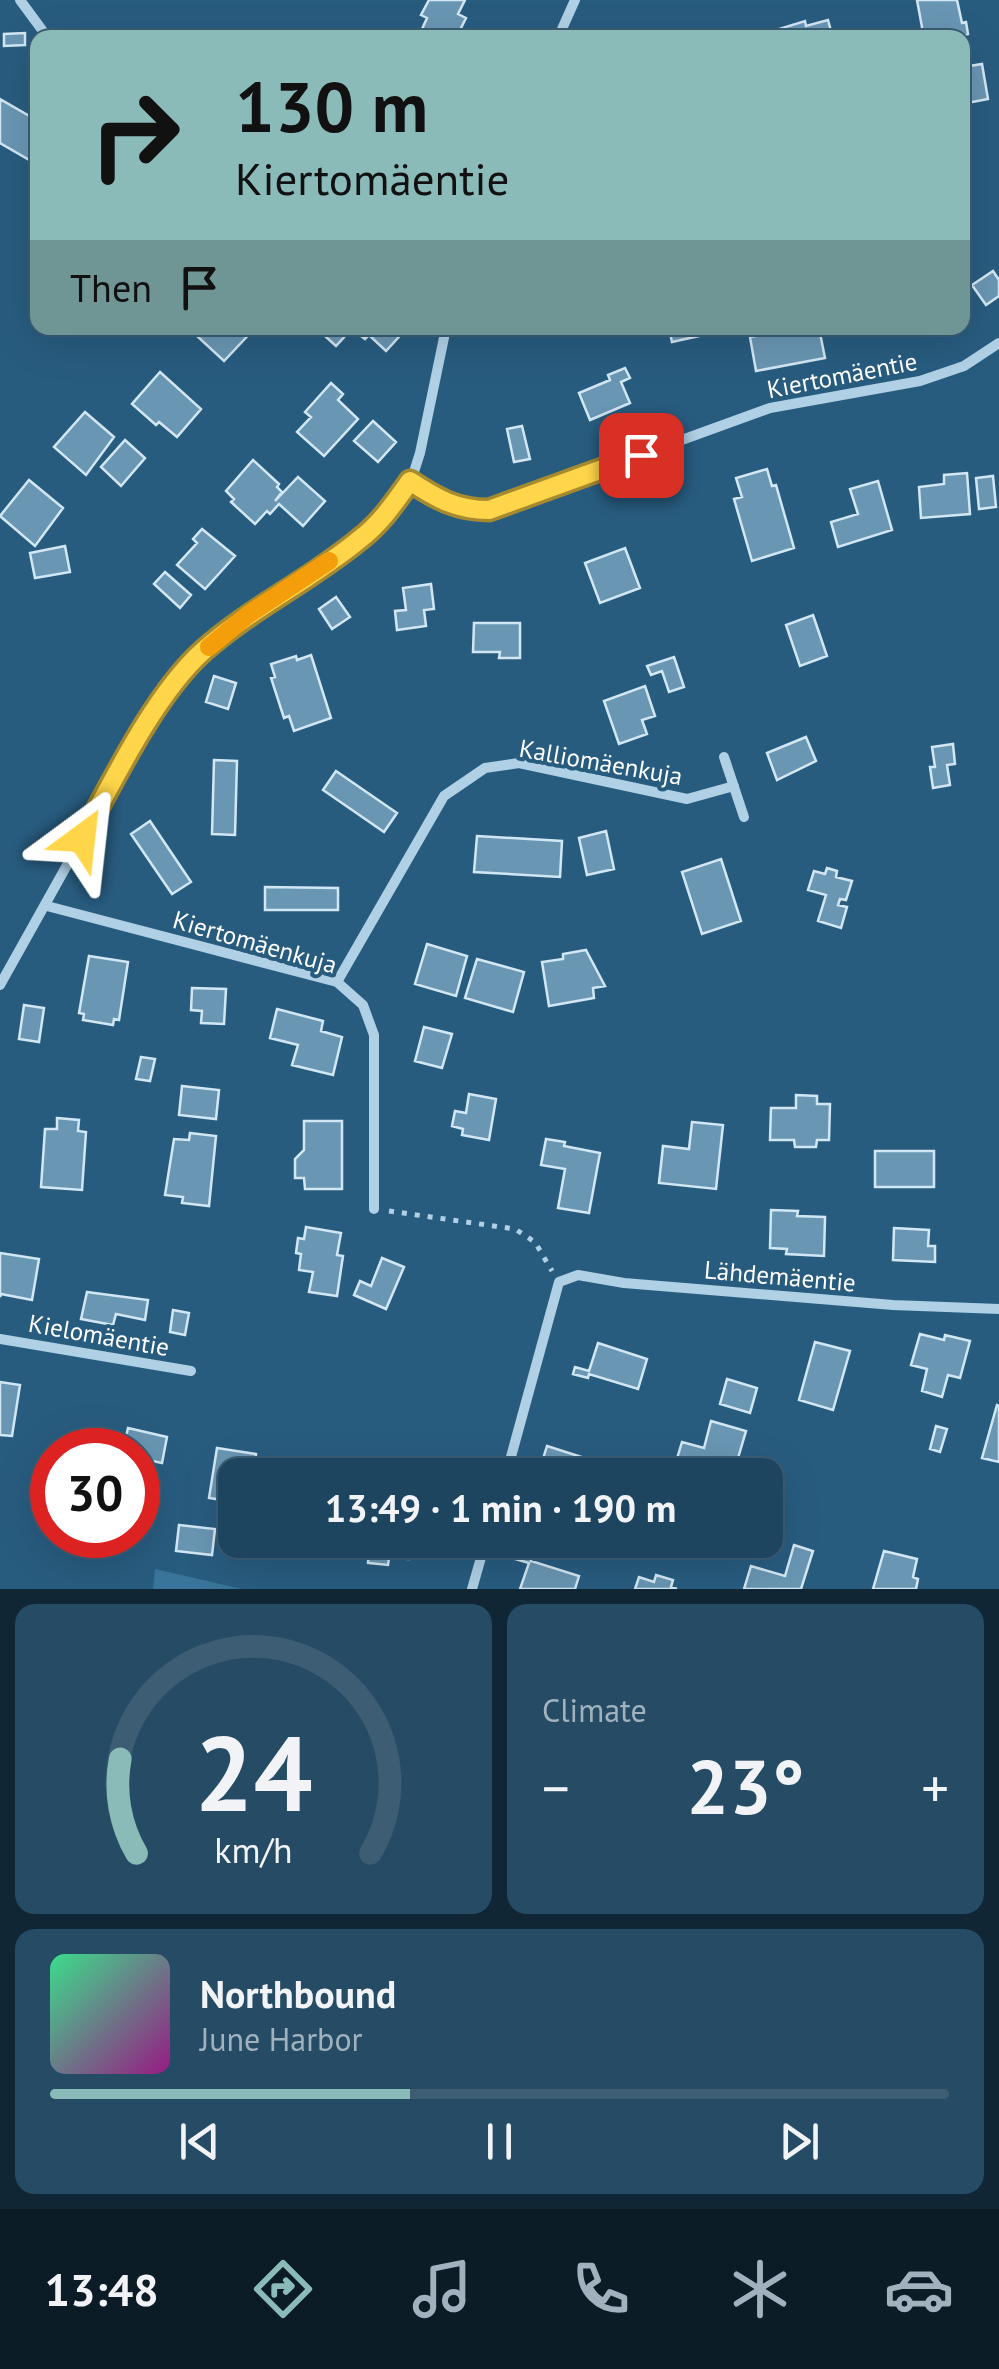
<!DOCTYPE html>
<html lang="en">
<head>
<meta charset="utf-8">
<style>
	body { margin:0; font-family:"PT Sans",sans-serif; background:#264c65; color:#f1f3f6; height:100vh; display:flex; flex-direction:column; font-size:38px; white-space:nowrap }
	* { box-sizing:border-box; margin:0 }
	p { font-size:32px; color:#a1b1bd }
	.icon { flex:none; width:55px; height:55px; fill:none; stroke:currentColor; stroke-width:2; stroke-linecap:round; stroke-linejoin:round }
	.map { position:relative; height:1589px; overflow:hidden }
	.panel { display:flex; flex-direction:column; gap:15px; padding:15px; background:#102634; flex:1 }
	.panel>* { flex:none }
	.top-card { position:absolute; left:30px; top:30px; width:940px; height:305px; border-radius:20px; box-shadow:0 10px 40px #0002,0 0 0 2px #3c5d74; background:#8bbbb9; color:#111; overflow:hidden }
	.speed { position:absolute; left:30px; top:1428px; display:flex; gap:20px; font-size:50px; font-weight:700; text-align:center }
	.speed>* { display:grid; place-content:center; width:130px; height:130px; border-radius:50%; background:#1e455f; box-shadow:0 10px 40px #0002,0 0 0 2px #3c5d74; line-height:1 }
	.speed .limit { border:15px solid #d22; background:#fff; color:#111 }
	.pin { position:absolute; display:grid; place-items:center; width:85px; height:85px; color:#fff; margin:-42px; border-radius:20px; box-shadow:0 5px 15px #0006 }
	.me { position:absolute; width:110px; margin:-55px; rotate:30deg; stroke-linejoin:round; filter:drop-shadow(0 0 8px #0008) }
	.turn { display:flex; align-items:center; gap:35px; height:210px; padding:0 40px; font-size:45px }
	.turn .icon { width:130px; height:130px; stroke-width:2.5 }
	.turn b { display:block; font-size:70px; line-height:85px }
	.then { display:flex; align-items:center; height:95px; padding:0 40px; background:#0003; gap:20px; font-size:38px }
	.big { font-size:75px; font-weight:600; line-height:1.1 }
	.panel .widget { flex:1; display:flex; flex-direction:column; justify-content:center; gap:15px; min-width:0; padding:0 35px; border-radius:20px; background:#264c65 }
	.panel .dial { align-items:center; gap:0 }
	.dial svg { height:260px; overflow:visible; fill:none; stroke:#3c5d74; stroke-width:7; stroke-linecap:round; text-anchor:middle }
	.dial text { fill:#f1f3f6; stroke:none }
	.song { display:flex; align-items:center; gap:30px }
	.cover { width:120px; height:120px; border-radius:15px; background:linear-gradient(135deg,hsl(150 70% 55%),hsl(310 70% 35%)) }
	.played { height:10px; border-radius:5px; background:linear-gradient(90deg,#8bbbb9 40%,#3c5d74 40%) }
	.keys { display:flex; justify-content:space-around; direction:ltr }
	.heat { display:flex; justify-content:space-between; align-items:center; font-size:55px; direction:ltr }
	.panel .tiles { flex:1; display:grid; gap:15px; grid-template-columns:1fr 1fr }
	.widget:last-child { grid-column:span 2 }
	.trip { position:absolute; left:218px; top:1458px; width:565px; height:100px; border-radius:20px; background:#1e455f; box-shadow:0 10px 40px #0002,0 0 0 2px #3c5d74; font-weight:600; line-height:100px; text-align:center }
	.menu { display:flex; height:160px; justify-content:space-around; align-items:center; background:#0c1c26; color:#a1b1bd }
	.menu .icon { width:70px; height:70px }
	.menu .on { color:#8bbbb9 }
	.menu b { font-size:45px; color:#f1f3f6 }
	.map>svg:first-child { display:block }
	.green { fill:#39759a }
	.building { fill:#6996b3; stroke:#d2e7f4; stroke-width:2.5 }
	.lines { fill:none; stroke-linecap:round; stroke-linejoin:round }
	.path { stroke:#afd0e5; stroke-width:5; stroke-dasharray:5 8; stroke-linecap:butt }
	.street { stroke:#afd0e5; stroke-width:10 }
	.route-casing { stroke:#a68a30; stroke-width:25 }
	.route { stroke:#ffd54a; stroke-width:18 }
	.slow { stroke:#f59e0b; stroke-width:18 }
	.labels { text-anchor:middle; dominant-baseline:central; stroke-width:8; stroke-linejoin:round; paint-order:stroke }
	.street-label { font-size:25px; fill:#fff; stroke:#285c7f }
</style>
</head>
<body>
<div class="map">
<svg width="999" height="1589" viewBox="0 0 999 1589">
	<rect width="100%" height="100%" fill="#285c7f"/>
	<path class="green" d="M155,1569L242,1589H153Z"/>
	<path class="building" d="M429,0H465L458,14L466,18L456,38H418L427,18L421,15Z
		M917,0H957L962,23L966,22L968,34L964,35L969,66L982,64L988,99L962,104V38H924Z
		M828,20L833,38H750L805,21L806,26Z
		M25,33V45L4,46V34Z
		M0,99L38,121V165L0,143Z
		M993,271L999,280V296L986,305L972,285Z
		M206,328H255L224,361L198,337Z
		M316,328H338L346,335L336,346Z
		M361,328H360H407L386,351L369,335L365,339L357,333Z
		M669,328H706L708,334L672,342Z
		M799,328H819L825,358L756,371L750,337Z
		M625,368L630,378L621,382L630,403L590,420L579,393L610,380L608,375Z
		M160,372L201,409L177,437L159,422L156,425L132,404Z
		M331,383L343,394L338,400L358,419L324,456L297,432L311,417L305,412Z
		M85,412L114,437L86,475L54,447Z
		M373,421L396,442L378,462L354,441Z
		M522,426L530,459L514,462L507,429Z
		M125,440L145,458L121,486L101,467Z
		M253,460L279,484L277,487L282,492L275,501L298,477L325,501L303,526L279,504L270,514L267,511L255,524L231,502L234,499L226,491Z
		M767,469L772,486L776,485L794,548L752,561L734,499L742,497L736,478Z
		M967,473L970,514L921,518L919,487L944,484V475Z
		M993,476L996,507L979,509L976,478Z
		M29,480L63,508L35,546L0,516Z
		M878,481L892,530L838,547L831,522L858,514L850,489Z
		M202,529L235,556L205,589L177,565L197,543L193,539Z
		M65,546L70,572L35,578L30,553Z
		M625,548L640,588L600,603L585,563Z
		M165,572L191,595L180,608L154,584Z
		M431,584L434,609L424,610L426,626L397,630L395,611L406,610L403,588Z
		M336,597L350,617L332,629L319,609Z
		M813,615L827,656L800,666L786,625Z
		M474,623H520V658H499L500,652H473Z
		M311,655L331,718L294,731L289,716L284,718L271,678L275,677L271,664L296,656L297,660Z
		M674,657L684,687L669,692L662,671L651,675L647,666Z
		M214,676L236,683L228,709L206,702Z
		M645,686L655,716L642,720L647,734L619,744L604,701Z
		M806,737L816,761L777,780L767,753Z
		M953,744L955,764L947,765L950,785L933,788L930,767H935L932,747Z
		M214,760L237,761L235,835L212,834Z
		M336,771L397,813L384,832L323,790Z
		M150,821L191,882L172,894L131,834Z
		M606,831L614,869L587,875L579,838Z
		M477,836L562,841L560,877L474,872Z
		M721,859L741,921L702,934L682,872Z
		M827,868L837,871L836,877L852,881L846,900L840,899L838,905L847,907L841,928L818,921L826,895L808,890L814,871L825,874Z
		M265,887L338,888V910H265Z
		M427,944L467,956L456,996L415,984Z
		M586,950L605,986L593,988L594,998L549,1006L542,962L563,959V954Z
		M89,956L128,962L119,1020L114,1019L113,1025L83,1020L84,1014L79,1013Z
		M477,959L524,972L513,1012L465,998Z
		M192,988L226,989L224,1024L201,1023L202,1011L191,1010Z
		M24,1005L44,1008L39,1042L19,1039Z
		M277,1009L323,1021L321,1031L342,1037L333,1075L292,1065L298,1045L270,1038Z
		M424,1027L452,1034L442,1068L415,1061Z
		M141,1057L155,1059L150,1081L136,1079Z
		M182,1086L219,1090L216,1119L179,1115Z
		M469,1094L496,1099L489,1140L462,1135L463,1129L452,1126L455,1111L466,1113Z
		M796,1095L817,1096V1104H830L829,1140H817L816,1147H795L794,1140H770L771,1108H796Z
		M57,1118L79,1120L78,1131L86,1132L82,1190L41,1187L45,1129H57Z
		M304,1121H342V1189H305L304,1178H295V1159L304,1150Z
		M692,1122L723,1125L716,1189L659,1183L663,1146L689,1149Z
		M190,1133L216,1136L209,1206L182,1203L183,1197L165,1195L174,1139L189,1140Z
		M546,1139L565,1142L564,1146L600,1153L589,1213L558,1208L565,1169L541,1165Z
		M875,1151H934V1187H875Z
		M771,1210L798,1211L797,1216L825,1217L824,1256L786,1254L787,1249L770,1248Z
		M306,1227L341,1233L337,1255L343,1256L337,1296L309,1292L313,1272L299,1270L301,1254L296,1253L298,1238L304,1239Z
		M894,1228L929,1230L928,1246H935V1262L893,1260Z
		M0,1253L39,1259L32,1300L1,1294L0,1297Z
		M382,1258L404,1267L386,1309L354,1295L360,1281L371,1286Z
		M87,1292L148,1300L145,1320L116,1314L113,1325L81,1319Z
		M173,1310L189,1313L185,1335L170,1332Z
		M920,1334L944,1340L945,1335L970,1341L960,1378L948,1375L942,1397L922,1391L927,1369L911,1365Z
		M815,1342L850,1351L833,1410L799,1400Z
		M598,1343L647,1359L638,1389L589,1374L588,1378L573,1374L575,1367L589,1371Z
		M727,1379L757,1388L750,1413L720,1404Z
		M0,1382L20,1385L12,1436L0,1435Z
		M997,1405L999,1406V1462L982,1458Z
		M711,1421L746,1431L733,1475H672L682,1442L704,1448Z
		M936,1426L947,1429L940,1452L930,1449Z
		M128,1428L167,1437L162,1463L138,1458V1450H123Z
		M547,1446L613,1467L610,1475H538Z
		M217,1448L256,1454L253,1475H235V1502L209,1498Z
		M460,1468L483,1469L482,1475H460Z
		M45,1479L52,1481V1524L37,1522Z
		M179,1525L215,1529L212,1555L176,1551Z
		M370,1540H411L409,1559L389,1558L388,1565L368,1563Z
		M794,1545L813,1551L801,1589H744L751,1566L785,1576Z
		M884,1551L917,1559L913,1577L918,1579L916,1589H873Z
		M518,1552L532,1557L531,1561L579,1576L575,1589H520L529,1563L515,1559Z
		M656,1575L673,1580L671,1587L677,1589H635L639,1577L654,1582Z"/>
	<g class="lines">
		<path class="path" d="M389,1211L515,1229L535,1242L552,1271"/>
		<path class="street" d="M20,0L48,38
			M558,38L575,0
			M411,481L420,453L446,328
			M724,757L744,817
			M47,906L337,982L363,1005L374,1035V1209
			M337,982L444,796L485,768L519,763L687,799L734,786
			M0,985L114,781L160,705L200,653L249,615L360,540L387,515L411,481C437,498 457,510 489,510L770,408L920,381L964,366L999,343
			M0,1339L191,1371
			M506,1475L559,1282L578,1275L624,1283L893,1305L999,1309
			M472,1589L486,1540"/>
	</g>
	<g class="lines">
		<defs>
			<path id="route" d="M82,838C113,781 155,694 203,651C251,608 311,580 360,539C381,523 395,502 410,481C437,499 457,510 489,510L641,455"/>
		</defs>
		<use href="#route" class="route-casing"/>
		<use href="#route" class="route"/>
		<path class="slow" d="M209,647L249,614L329,561"/>
	</g>
	<g class="labels">
		<g class="street-label">
			<text transform="translate(842 375) rotate(-11)">Kiertomäentie</text>
			<text transform="translate(601 762) rotate(10)">Kalliomäenkuja</text>
			<text transform="translate(255 942) rotate(16)">Kiertomäenkuja</text>
			<text transform="translate(780 1276) rotate(5)">Lähdemäentie</text>
			<text transform="translate(99 1335) rotate(10)">Kielomäentie</text>
		</g>
	</g>
</svg>
<div class="speed"><div class="limit">30</div></div>
<div class="pin" style="left:641px;top:455px;background:#d93025"><svg class="icon" aria-label="arrive" viewBox="0 0 24 24"><path d="M6 21V4h12l-3 4 3 4H6"/></svg></div>
<svg class="me" style="left:82px;top:838px" viewBox="-20 -20 40 40"><path d="M0-17L14 15 0 8-14 15z" fill="#ffd54a" stroke="#fff" stroke-width="4"/></svg>
<div class="trip">13:49 · 1 min · 190 m</div>
<div class="top-card">
<div class="turn"><svg class="icon" aria-label="right" viewBox="0 0 24 24"><path d="M7 20v-9h11M14 6l5 5-5 5"/></svg><div><b>130 m</b>Kiertomäentie</div></div>
<div class="then">Then<svg class="icon" aria-label="arrive" viewBox="0 0 24 24"><path d="M6 21V4h12l-3 4 3 4H6"/></svg></div>
</div>
</div>
<section class="panel">
<div class="tiles">
<div class="widget dial"><svg viewBox="0 0 100 80">
<path d="M14 69A42 42 0 1 1 86 69"/>
<path d="M14 69A42 42 0 0 1 9 40" stroke="#8bbbb9"/>
<text x="50" y="56" font-size="32" font-weight="700">24</text>
<text x="50" y="72" font-size="11">km/h</text>
</svg></div>
<div class="widget"><p>Climate</p>
<div class="heat"><a>−</a><b class="big">23°</b><a>+</a></div>
</div>
<div class="widget">
<div class="song"><i class="cover"></i><div><b>Northbound</b><p>June Harbor</p></div></div>
<div class="played"></div>
<div class="keys"><svg class="icon" aria-label="previous" viewBox="0 0 24 24"><path d="M18 5L8 12l10 7zM5 5v14"/></svg><svg class="icon" aria-label="pause" viewBox="0 0 24 24"><path d="M8 5v14M16 5v14"/></svg><svg class="icon" aria-label="next" viewBox="0 0 24 24"><path d="M6 5l10 7-10 7zM19 5v14"/></svg></div>
</div>
</div>
</section>
<nav class="menu">
<b>13:48</b>
<svg class="icon on" aria-label="directions" viewBox="0 0 24 24"><path d="M12 3l9 9-9 9-9-9zM9 14v-3h6M13 9l2 2-2 2"/></svg>
<svg class="icon" aria-label="music" viewBox="0 0 24 24"><path d="M9 18V5l10-2v13"/><circle cx="6" cy="18" r="3"/><circle cx="16" cy="16" r="3"/></svg>
<svg class="icon" aria-label="phone" viewBox="0 0 24 24"><path d="M5 4h4l2 5-3 2q2 4 5 5l2-3 5 2v4C11 20 4 13 5 4z"/></svg>
<svg class="icon" aria-label="climate" viewBox="0 0 24 24"><path d="M12 3v18M4 7l16 10M4 17L20 7"/></svg>
<svg class="icon" aria-label="car" viewBox="0 0 24 24"><path d="M5 17H2v-5l4-1 3-4h7l3 4 3 1v5h-3M9 17h6M6 11h13"/><circle cx="7" cy="17" r="2"/><circle cx="17" cy="17" r="2"/></svg>
</nav>
</body>
</html>
